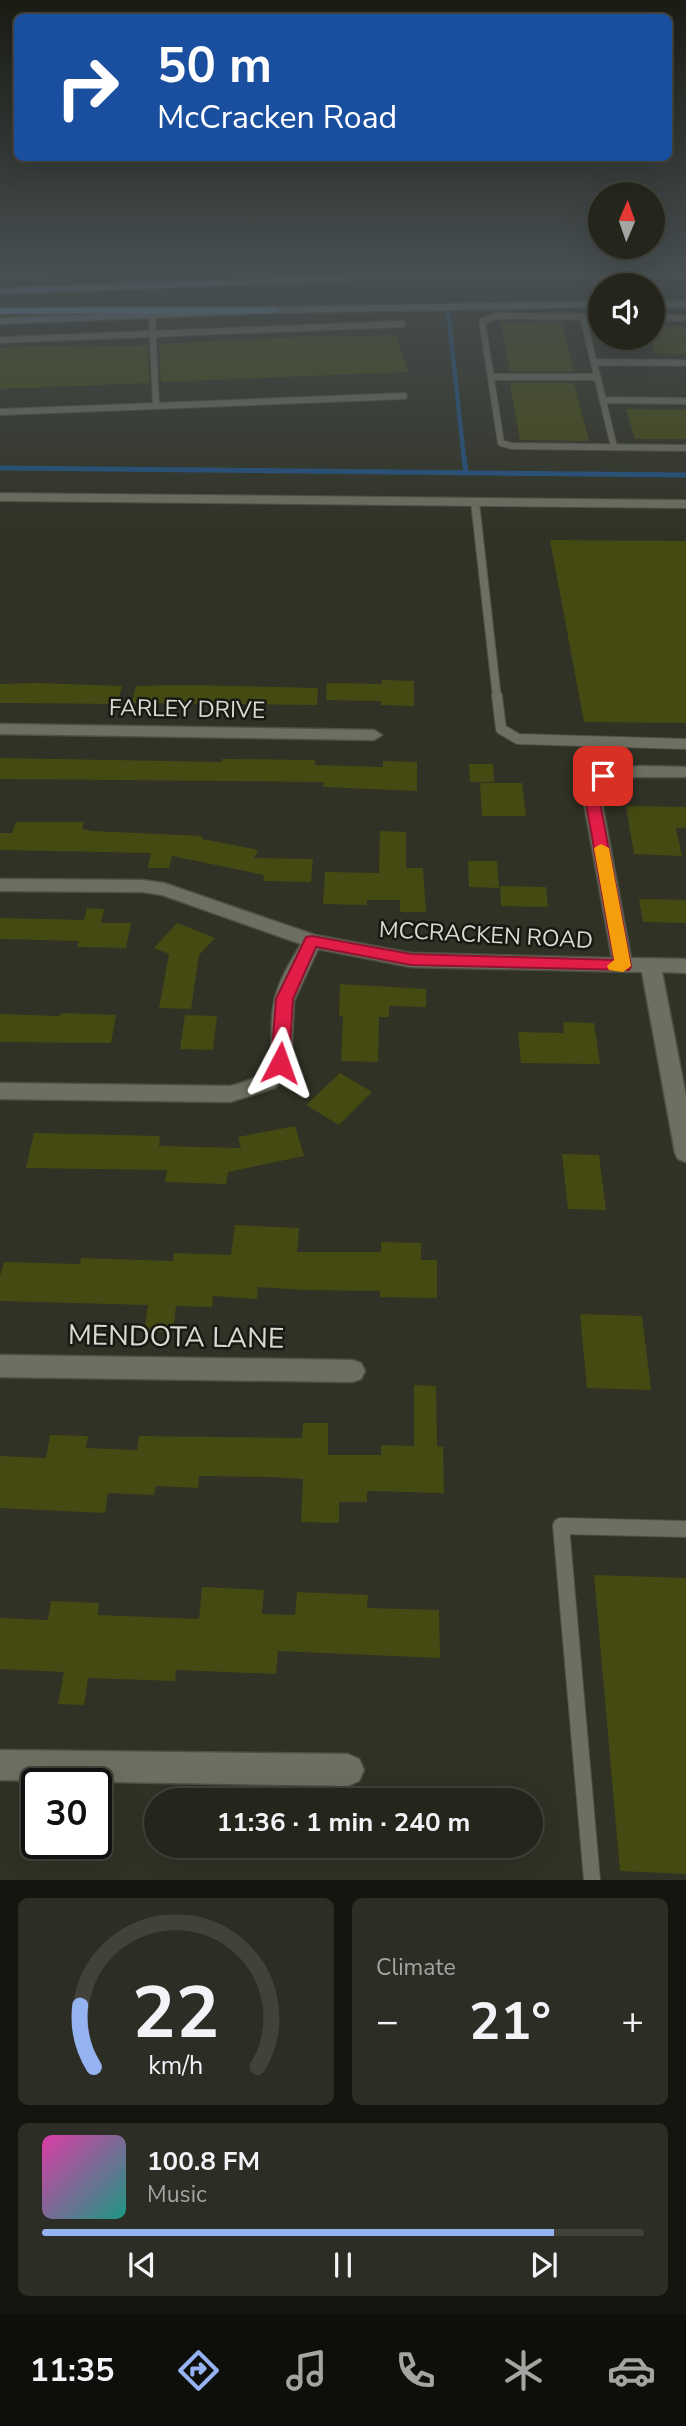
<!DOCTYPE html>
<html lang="en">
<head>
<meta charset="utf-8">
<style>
	body { margin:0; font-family:"Nunito Sans",sans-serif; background:#2c2e25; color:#f1f3f6; height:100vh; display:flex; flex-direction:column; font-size:26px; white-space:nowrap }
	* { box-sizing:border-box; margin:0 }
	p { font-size:23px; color:#a3a5a3 }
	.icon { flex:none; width:38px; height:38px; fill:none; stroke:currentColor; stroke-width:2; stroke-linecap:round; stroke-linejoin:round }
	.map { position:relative; height:1880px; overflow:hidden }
	.panel { display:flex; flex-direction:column; gap:18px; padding:18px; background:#14150f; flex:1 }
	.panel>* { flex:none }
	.guide { position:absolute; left:14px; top:14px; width:658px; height:147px; border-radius:10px; box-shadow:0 7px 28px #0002,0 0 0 2px #41433b; background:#1a4fa0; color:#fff; overflow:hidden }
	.needle { width:46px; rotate:2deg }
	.controls { position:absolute; left:588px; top:182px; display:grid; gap:14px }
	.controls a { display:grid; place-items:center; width:77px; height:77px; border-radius:50%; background:#24261c; box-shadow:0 7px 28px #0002,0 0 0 2px #41433b; font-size:35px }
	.speed { position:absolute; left:21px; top:1768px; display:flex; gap:14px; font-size:35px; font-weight:700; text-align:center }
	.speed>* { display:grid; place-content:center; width:91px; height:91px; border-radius:50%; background:#24261c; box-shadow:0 7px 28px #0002,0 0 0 2px #41433b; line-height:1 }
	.speed .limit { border:4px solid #111; border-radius:10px; background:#fff; color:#111 }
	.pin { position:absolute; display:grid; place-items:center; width:60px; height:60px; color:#fff; margin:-30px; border-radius:14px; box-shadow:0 4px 10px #0006 }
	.me { position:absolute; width:77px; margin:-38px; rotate:4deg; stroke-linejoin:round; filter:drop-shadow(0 0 5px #0008) }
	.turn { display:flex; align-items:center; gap:24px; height:147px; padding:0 28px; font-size:32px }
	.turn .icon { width:91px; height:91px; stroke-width:2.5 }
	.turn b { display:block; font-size:49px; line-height:60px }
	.big { font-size:52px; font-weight:700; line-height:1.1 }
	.panel .tile { flex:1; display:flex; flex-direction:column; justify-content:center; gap:10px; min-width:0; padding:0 24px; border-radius:10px; background:#2c2e25 }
	.panel .dial { align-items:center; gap:0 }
	.dial svg { height:182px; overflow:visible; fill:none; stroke:#41433b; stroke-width:7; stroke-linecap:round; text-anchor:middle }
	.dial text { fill:#f1f3f6; stroke:none }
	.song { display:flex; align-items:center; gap:21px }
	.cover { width:84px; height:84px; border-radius:10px; background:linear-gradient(135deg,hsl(320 70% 55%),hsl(170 70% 35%)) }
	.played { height:7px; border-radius:4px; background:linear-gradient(90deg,#95b2f1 85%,#41433b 85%) }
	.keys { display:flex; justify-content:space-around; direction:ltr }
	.heat { display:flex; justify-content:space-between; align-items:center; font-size:38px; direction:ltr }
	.panel .tiles { flex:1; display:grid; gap:18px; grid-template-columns:1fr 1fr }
	.tile:last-child { grid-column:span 2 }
	.trip { position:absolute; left:144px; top:1788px; width:399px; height:70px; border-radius:35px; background:#24261c; box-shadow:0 7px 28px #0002,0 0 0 2px #41433b; font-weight:700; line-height:70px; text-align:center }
	.tab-bar { display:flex; height:112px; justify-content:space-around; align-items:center; background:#0e0f0b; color:#a3a5a3 }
	.tab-bar .icon { width:49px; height:49px }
	.tab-bar .selected { color:#95b2f1 }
	.tab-bar b { font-size:32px; color:#f1f3f6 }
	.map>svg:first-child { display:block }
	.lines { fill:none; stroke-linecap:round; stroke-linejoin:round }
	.stream-far1 { stroke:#215281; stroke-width:4.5 }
	.stream { stroke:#215281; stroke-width:5 }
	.building { fill:#454a13 }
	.service-far3-casing { stroke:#4e5044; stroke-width:8 }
	.service-far2-casing { stroke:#4e5044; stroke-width:10 }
	.service-far1-casing { stroke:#4e5044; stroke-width:12 }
	.service-casing { stroke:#4e5044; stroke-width:18 }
	.minor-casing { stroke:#4e5044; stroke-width:3 }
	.secondary-casing { stroke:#4e5044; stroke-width:3 }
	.motorway-casing { stroke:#4e5044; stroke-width:3 }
	.service-far3 { stroke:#6d6f60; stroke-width:6 }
	.service-far2 { stroke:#6d6f60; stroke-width:8 }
	.service-far1 { stroke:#6d6f60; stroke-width:10 }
	.service { stroke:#6d6f60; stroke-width:16 }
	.minor { fill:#6d6f60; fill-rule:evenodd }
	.secondary { fill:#6c7d83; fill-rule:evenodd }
	.motorway { fill:#6b9ed4; fill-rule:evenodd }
	.route { fill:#e11d48; stroke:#92132f; stroke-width:2 }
	.slow { fill:#f59e0b }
	.labels { text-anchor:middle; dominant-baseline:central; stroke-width:5; stroke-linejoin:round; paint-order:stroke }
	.street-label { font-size:23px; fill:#d9dbd2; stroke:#181913 }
	.near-street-label { font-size:28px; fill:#d9dbd2; stroke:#181913 }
</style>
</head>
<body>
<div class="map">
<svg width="686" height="1880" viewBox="0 0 686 1880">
	<rect width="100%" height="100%" fill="#303225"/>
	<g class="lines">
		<path class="stream-far1" d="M448,310L464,459"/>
		<path class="stream" d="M464,457L466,473
			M0,468L686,475"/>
	</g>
	<path class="building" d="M501,322H561L574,371H510Z
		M653,326H686V354L653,353Z
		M337,335L338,337L396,335L408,372L161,382L159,344Z
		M78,345V348L148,345L149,383L0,389V348Z
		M510,383H574L589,441L520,440Z
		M626,409L686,410V439H635Z
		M550,540L686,541V723L584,722Z
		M382,680L414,681V706L381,705V701L326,700L327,683L382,684Z
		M0,684L37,683L122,686L117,704L20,703H0Z
		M185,685L318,688L317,705L132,703L136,686Z
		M0,758L222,762V759L315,760V765L383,767V761L417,762V791L323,787L324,782L0,779Z
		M469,764H493L494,782H470Z
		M480,783H522L526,816H482Z
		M626,806L686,807V828H676L682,856L634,854Z
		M16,822H84L82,829L92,831L202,836V839L258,850L254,858L313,859L311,882L263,881L264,875L172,856L169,868H148L151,853L0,850V833H12Z
		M380,831L406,832V868H423L426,912H400V900H367V905L323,904L325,872L379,873Z
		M468,861H497L499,888L469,887Z
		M500,886L546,887L548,907L501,906Z
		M639,899L686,900V923L643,922Z
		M87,908L104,909L101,923H131L126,948L77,947L79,941L0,939V918L84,920Z
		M177,923L215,938L199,955L191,1009L159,1008L169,954L154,948Z
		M340,984L426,989V1007L389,1006V1017H379L378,1062L341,1061L343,1016H339Z
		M61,1013L116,1015L111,1043L0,1042V1014L60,1016Z
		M185,1015L217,1016L213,1050L180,1049Z
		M563,1022L594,1023L600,1064L521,1063L518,1032L564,1033Z
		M340,1073L372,1092L339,1125L306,1105Z
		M295,1126L304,1156L228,1172L226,1184L165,1182L167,1170L26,1168L34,1133L160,1136L159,1146L241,1148L238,1137Z
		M562,1154L599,1155L606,1210L568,1209Z
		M235,1225L299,1228L297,1252H381V1242L421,1243V1260H437V1298L380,1297V1291L304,1290L258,1287L257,1299L213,1296L212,1307L176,1306L173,1332L144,1331L148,1305L0,1301V1276L4,1262L80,1264L81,1258L173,1261L174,1253L231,1255Z
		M580,1314L642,1316L651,1390L587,1388Z
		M414,1385L436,1386L437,1446L443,1447L444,1493L367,1491V1502H339V1523L301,1522L303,1479L272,1477L199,1476L198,1488L156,1486L154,1495L108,1493L105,1513L0,1508V1456L46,1458L50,1435L88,1436L86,1448L137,1450L139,1436L302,1438L303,1423H328V1455H381V1445L414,1446Z
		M594,1575L686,1578V1874L620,1871Z
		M202,1587L264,1590L262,1614L295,1615L297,1592L368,1595L367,1608L439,1610L440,1658L278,1651L276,1674L176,1670L175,1681L88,1678L84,1705L58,1704L64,1672L0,1669V1618L48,1620L51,1601L99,1603L98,1615L199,1619Z"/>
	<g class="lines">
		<defs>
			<path id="service-far3" d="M583,317L614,447
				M600,317L496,316L482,321L501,443L512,446L686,448
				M653,318H686
				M0,340L402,324
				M594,362L686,363
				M491,377H597
				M603,400L686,401
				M156,406L404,396
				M0,412L156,406L152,315"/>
			<path id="service-far2" d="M0,497L686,504
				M475,502L497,698"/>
			<path id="service-far1" d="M497,696L501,729L518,739L686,744"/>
			<path id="service" d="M592,1880L561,1526L686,1529"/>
			<path id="minor" d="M0,724L374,730L382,735L374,740L0,734Z
				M638,766L686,767V777H626L601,786L600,792L631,958L686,959V973L662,972L686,1096V1162L678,1159L675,1153L642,972L411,967L318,949L294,1001L291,1063L283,1079L275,1088L230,1102L0,1099V1083L230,1086C292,1072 263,1044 275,998C280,978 291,961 301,944L162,895L142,892L0,891V879L142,880L164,883L315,935L411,953L612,958L582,792L587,779L608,771Z
				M0,1355L352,1360L361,1363L365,1371L361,1379L352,1382L0,1377Z
				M0,1750L348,1754L359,1759L364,1770L359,1781L348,1786L0,1780Z"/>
			<path id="secondary" d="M108,271L103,274L0,278V272Z
				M600,301V307L274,313L0,324V318L274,307Z
				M653,301H686V307H653Z"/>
			<path id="motorway" d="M31,271L36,274L35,276L0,280V274Z
				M686,272V278L389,279L0,294V288L389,273Z
				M0,308L274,307L280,310L274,313L0,314Z"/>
		</defs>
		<use href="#service-far3" class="service-far3-casing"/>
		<use href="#service-far2" class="service-far2-casing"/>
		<use href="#service-far1" class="service-far1-casing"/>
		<use href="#service" class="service-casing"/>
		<use href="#minor" class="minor-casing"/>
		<use href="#secondary" class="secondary-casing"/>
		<use href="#motorway" class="motorway-casing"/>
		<use href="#service-far3" class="service-far3"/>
		<use href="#service-far2" class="service-far2"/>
		<use href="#service-far1" class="service-far1"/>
		<use href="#service" class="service"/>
		<use href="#minor" class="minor"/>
		<use href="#secondary" class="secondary"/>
		<use href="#motorway" class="motorway"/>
	</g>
	<linearGradient id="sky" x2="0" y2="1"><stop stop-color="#1a1c14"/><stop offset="0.51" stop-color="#484f51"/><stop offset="1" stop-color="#484f51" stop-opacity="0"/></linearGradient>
	<rect width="686" height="534" fill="url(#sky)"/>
	<path class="route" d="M603,772L610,776L600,784L598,792L631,966L629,970L411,965L316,947L293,999L289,1063L286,1067H274L271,1063L276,999L306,937L312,936L411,954L614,960L584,792L588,780Z"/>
	<path class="slow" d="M601,844L609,848L631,966L623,972L609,970L607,966L614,960L594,848Z"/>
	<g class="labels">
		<g class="street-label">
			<text transform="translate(187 709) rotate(1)">FARLEY DRIVE</text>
			<text transform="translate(486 935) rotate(3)">MCCRACKEN ROAD</text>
		</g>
		<g class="near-street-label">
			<text transform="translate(176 1337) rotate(1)">MENDOTA LANE</text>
		</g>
	</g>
</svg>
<div class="controls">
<a><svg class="needle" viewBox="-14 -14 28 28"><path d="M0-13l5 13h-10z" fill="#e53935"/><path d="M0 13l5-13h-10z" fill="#a3a5a3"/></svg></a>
<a><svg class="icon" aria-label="sound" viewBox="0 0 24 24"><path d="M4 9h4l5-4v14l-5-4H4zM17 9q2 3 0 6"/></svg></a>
</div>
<div class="speed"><div class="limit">30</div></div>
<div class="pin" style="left:603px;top:776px;background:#d93025"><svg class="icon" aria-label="arrive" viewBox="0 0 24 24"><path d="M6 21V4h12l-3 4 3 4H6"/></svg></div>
<svg class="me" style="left:280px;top:1063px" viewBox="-20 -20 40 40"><path d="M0-17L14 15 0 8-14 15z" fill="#e11d48" stroke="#fff" stroke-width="4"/></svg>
<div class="trip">11:36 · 1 min · 240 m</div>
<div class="guide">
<div class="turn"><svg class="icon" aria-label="right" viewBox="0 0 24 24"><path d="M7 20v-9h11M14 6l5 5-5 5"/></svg><div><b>50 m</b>McCracken Road</div></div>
</div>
</div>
<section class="panel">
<div class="tiles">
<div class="tile dial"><svg viewBox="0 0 100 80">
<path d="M14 69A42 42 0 1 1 86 69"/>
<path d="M14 69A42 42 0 0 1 8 42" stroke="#95b2f1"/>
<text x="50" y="56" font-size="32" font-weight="700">22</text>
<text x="50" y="72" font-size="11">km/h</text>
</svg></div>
<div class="tile"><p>Climate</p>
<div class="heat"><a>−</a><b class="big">21°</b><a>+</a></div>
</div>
<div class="tile">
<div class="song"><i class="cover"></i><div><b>100.8 FM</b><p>Music</p></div></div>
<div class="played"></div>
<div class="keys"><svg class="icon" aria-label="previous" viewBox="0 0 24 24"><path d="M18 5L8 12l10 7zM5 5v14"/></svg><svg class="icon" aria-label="pause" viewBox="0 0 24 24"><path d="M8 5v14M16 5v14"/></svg><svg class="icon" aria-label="next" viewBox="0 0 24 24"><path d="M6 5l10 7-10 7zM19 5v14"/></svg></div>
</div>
</div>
</section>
<nav class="tab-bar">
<b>11:35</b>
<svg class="icon selected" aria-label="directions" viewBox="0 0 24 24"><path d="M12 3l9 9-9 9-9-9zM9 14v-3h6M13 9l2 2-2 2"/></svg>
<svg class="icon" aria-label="music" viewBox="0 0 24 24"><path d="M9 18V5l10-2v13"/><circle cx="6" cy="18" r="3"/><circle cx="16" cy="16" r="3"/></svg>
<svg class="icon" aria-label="phone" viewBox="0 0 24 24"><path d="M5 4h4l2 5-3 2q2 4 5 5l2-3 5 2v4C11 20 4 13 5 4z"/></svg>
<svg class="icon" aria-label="climate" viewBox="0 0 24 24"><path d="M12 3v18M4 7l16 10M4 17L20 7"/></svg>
<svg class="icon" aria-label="car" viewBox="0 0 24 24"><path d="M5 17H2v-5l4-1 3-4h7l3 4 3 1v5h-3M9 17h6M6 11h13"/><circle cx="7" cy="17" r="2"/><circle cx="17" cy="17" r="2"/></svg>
</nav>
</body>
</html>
